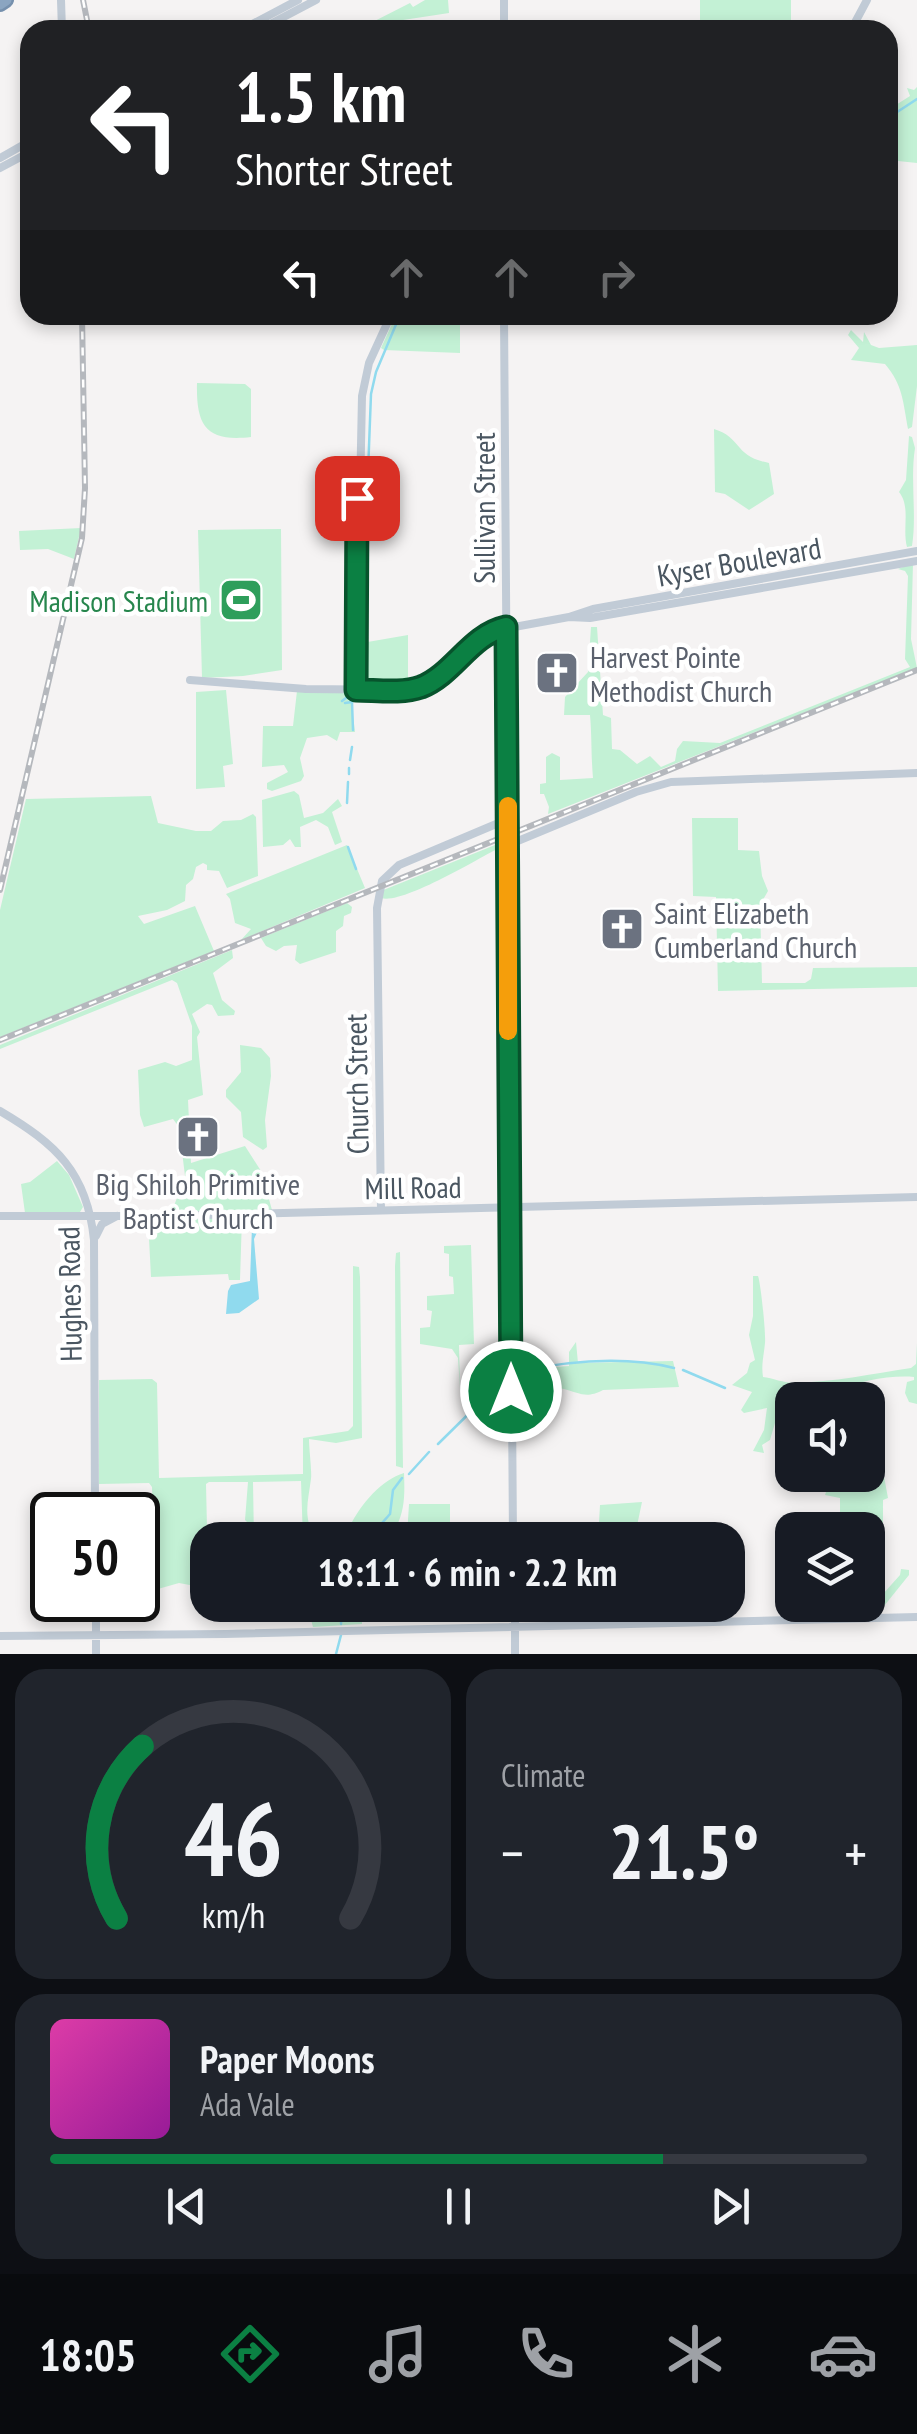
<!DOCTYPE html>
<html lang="en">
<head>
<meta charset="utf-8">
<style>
	body { margin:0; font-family:"PT Sans Narrow",sans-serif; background:#20242c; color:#f1f3f6; height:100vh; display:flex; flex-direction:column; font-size:38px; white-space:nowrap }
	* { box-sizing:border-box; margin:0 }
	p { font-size:32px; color:#9ea1a6 }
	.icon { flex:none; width:55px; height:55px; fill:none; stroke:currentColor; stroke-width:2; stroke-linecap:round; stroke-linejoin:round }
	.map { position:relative; height:1654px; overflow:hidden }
	.side { display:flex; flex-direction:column; gap:15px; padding:15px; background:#0d0f14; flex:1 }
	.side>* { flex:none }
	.top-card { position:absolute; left:20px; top:20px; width:878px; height:305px; border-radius:30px; box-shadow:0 5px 15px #0003; background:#202124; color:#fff; overflow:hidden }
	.tools { position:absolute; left:775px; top:1382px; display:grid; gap:20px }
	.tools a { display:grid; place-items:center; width:110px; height:110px; border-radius:20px; background:#171b24; box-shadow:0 5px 15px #0003; font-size:50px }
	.speed { position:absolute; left:30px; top:1492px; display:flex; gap:20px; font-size:50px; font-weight:700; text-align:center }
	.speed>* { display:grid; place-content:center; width:130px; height:130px; border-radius:50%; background:#171b24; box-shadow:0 5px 15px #0003; line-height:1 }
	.speed .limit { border:5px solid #111; border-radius:15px; background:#fff; color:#111 }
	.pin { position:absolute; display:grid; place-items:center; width:85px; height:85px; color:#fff; margin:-42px; border-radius:20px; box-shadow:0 5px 15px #0006 }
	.me { position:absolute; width:110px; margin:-55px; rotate:0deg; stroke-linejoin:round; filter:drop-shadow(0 0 8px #0008) }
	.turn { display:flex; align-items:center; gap:35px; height:210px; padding:0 50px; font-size:45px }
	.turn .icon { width:130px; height:130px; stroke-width:2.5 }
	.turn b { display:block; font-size:70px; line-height:85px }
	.lanes { display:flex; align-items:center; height:95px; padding:0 50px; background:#0003; justify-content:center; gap:50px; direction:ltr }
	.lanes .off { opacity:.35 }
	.big { font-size:75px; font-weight:600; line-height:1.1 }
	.side .widget { flex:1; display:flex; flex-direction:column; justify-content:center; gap:15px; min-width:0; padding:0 35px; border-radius:30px; background:#20242c }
	.side .dial { align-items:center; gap:0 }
	.dial svg { height:260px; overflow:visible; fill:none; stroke:#363941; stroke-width:7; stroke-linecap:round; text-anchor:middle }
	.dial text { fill:#f1f3f6; stroke:none }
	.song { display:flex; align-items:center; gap:30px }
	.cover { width:120px; height:120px; border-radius:15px; background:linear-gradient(135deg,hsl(320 70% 55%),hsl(300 70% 35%)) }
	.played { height:10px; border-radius:5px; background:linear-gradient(90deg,#0b8043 75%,#363941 75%) }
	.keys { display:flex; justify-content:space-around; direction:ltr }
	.heat { display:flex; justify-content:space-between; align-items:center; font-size:55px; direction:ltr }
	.side .tiles { flex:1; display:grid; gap:15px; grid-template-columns:1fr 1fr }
	.widget:last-child { grid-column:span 2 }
	.trip { position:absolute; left:190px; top:1522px; width:555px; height:100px; border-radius:30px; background:#171b24; box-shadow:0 5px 15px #0003; font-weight:600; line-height:100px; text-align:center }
	.tabs { display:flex; height:160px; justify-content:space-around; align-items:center; background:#090b0e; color:#9ea1a6 }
	.tabs .icon { width:70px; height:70px }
	.tabs .selected { color:#0b8043 }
	.tabs b { font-size:45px; color:#f1f3f6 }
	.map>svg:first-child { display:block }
	.green { fill:#c3f1d5 }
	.water { fill:#90daee }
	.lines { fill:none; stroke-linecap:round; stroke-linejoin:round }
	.stream { stroke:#90daee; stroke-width:2.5 }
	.highway-casing { stroke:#7690ad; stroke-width:16 }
	.secondary { stroke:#c1cbd6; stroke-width:8 }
	.highway { stroke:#8ba5c1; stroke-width:11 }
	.rail-casing { stroke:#b5b8bd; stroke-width:6 }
	.rail { stroke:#fff; stroke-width:2.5; stroke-dasharray:8; stroke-linecap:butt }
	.route-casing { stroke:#07532c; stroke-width:25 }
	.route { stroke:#0b8043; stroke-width:18 }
	.slow { stroke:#f59e0b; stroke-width:18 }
	.labels { text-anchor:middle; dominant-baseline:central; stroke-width:9; stroke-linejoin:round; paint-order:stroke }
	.street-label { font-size:30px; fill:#4a5661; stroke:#fff }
	.leisure-label { font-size:30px; fill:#27864d; stroke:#fff; text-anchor:end }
	.worship-label { font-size:30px; fill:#5b616d; stroke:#fff; text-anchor:start }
</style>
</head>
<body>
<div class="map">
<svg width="917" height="1654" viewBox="0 0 917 1654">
	<rect width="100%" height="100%" fill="#f5f3f3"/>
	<path class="green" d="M425,0H448L449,13L390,22L389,30H357L410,3L413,7Z
		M700,0H791V23L700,21Z
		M917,87V163L898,161L888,171V110L910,96L907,88L914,90Z
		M396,315H460V353L384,350L381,348Z
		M851,330L863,342L864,332L871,345L879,348L917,345V386L912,427L908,429C903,402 903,385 885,364L851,360L859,348L848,335Z
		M197,383L245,384L251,389V437C206,442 196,426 197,383Z
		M714,429C743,438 733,456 769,463L774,494L749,510L725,494L715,492Z
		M909,436L912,437L915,448C910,480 917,515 912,546L907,547C902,528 911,507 899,492L906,480Z
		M81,528L74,559L48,549L20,550L19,531Z
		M281,529L282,670L243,676L202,678L198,530Z
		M913,563L911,639L917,668L548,814L549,807L544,794H540V784L546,783V757L552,753L560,757V780L593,778C591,756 592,738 590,715H564L565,697L588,672L591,627H597L603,715L611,718L612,749L620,750L637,764L650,756L661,767L675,761L677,749L683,741L720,743L910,667L905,659L908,576L905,571L898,569Z
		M408,635V688H358L356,644Z
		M226,690L233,764L223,766L225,787L196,789V692Z
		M297,691L350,692L355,732H340L337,741L327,735L307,738L300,758L304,776L301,781L272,791L267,789V783L288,772L284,765L262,767L263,726H293Z
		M294,791L299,795L304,818L323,813L338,799L342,806L332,812L342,842L335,845L328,827L316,820L300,827L301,847H295L290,839L283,845L263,847L262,800Z
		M151,796L158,823L196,831H211L223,821L241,820L253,814L256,817L258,876L227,888L219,871L207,870V865L203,863L196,867L193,879L186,885L185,901L167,910L138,916L144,924L195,906L214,951L0,1037V910L26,799Z
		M692,818H738V850L759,851L762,876L768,891L760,905L762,983H805L811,979L813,968L917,967V987L718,991L716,897L693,896Z
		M505,841V845C480,857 403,905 381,898V891Z
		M347,845L365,888L241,940L251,929L235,923L230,899L226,894Z
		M347,903L352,907L351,913L344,916L343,926L336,931V952L300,964L295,960L297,945L284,946L276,951L266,946L261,938Z
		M232,950L233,958L213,973L222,1000L235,1011L234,1015L218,1016L212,1005L207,1004L192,1014L200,1032L197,1037L203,1095L188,1100L191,1163L245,1146L261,1171L272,1210L171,1214L185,1176L179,1127L173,1119L144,1127L140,1115L138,1070L165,1062L176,1066L192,1060V1026L177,983L172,980L0,1049V1045Z
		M240,1045L261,1048L270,1058L271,1076L265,1120L267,1147L263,1150L243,1137L241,1112L226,1097V1090L241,1072Z
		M57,1161L69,1175L83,1207L80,1212L25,1213L21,1184L30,1182Z
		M242,1217L240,1280H229L228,1274L151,1277L148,1219Z
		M471,1245L474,1344L459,1345L460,1389L458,1358L452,1349L420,1344V1328L430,1327L432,1311L427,1310V1296L454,1294L453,1277L449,1276V1254L444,1253V1246Z
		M400,1252L403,1468L396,1466L395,1266L396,1253Z
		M353,1266L359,1267L360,1277L362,1438L336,1443L309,1439C309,1450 312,1470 311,1479C308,1502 302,1519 317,1540H303L301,1481L253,1482L254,1540H250L249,1524L245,1520L248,1482H209L206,1484L208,1571L203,1574L204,1593L200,1587L179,1583L158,1589V1595L152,1599L150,1595H138V1531L141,1522L153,1520L152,1487L149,1483L99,1484V1380L152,1379L157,1383L159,1478L303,1474V1438L348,1431L353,1426Z
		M753,1276H758C761,1284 766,1335 765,1343C764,1355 761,1364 763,1377C772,1378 784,1383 794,1383C833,1382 872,1374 911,1368L916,1364L917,1343V1404L909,1402L905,1393L907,1382L914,1380V1377C890,1375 858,1381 836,1392L831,1389L829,1400H792V1433L775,1423L770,1440L762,1445L764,1453L753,1451L764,1430L767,1408L744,1413L741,1410L752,1392L732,1385L747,1373L750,1363L755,1360L749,1335L753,1316Z
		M576,1342L578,1363L673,1361L679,1387L603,1390C586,1399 580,1393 564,1389C551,1385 529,1391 514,1392L513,1370L569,1366V1352Z
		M882,1408L883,1471L888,1498L883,1500V1594L900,1575L901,1569L909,1570V1575L880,1611L839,1612V1605L863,1607L875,1595L868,1590V1530H840V1498L825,1495L829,1483L822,1475H868V1423L871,1416L868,1410Z
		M404,1473C405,1499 405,1519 387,1540H344C353,1514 377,1481 404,1473Z
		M642,1502L634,1540H598L600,1505Z
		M409,1504H450V1540H399L407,1536Z
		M307,1605H362V1624L313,1627Z
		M519,1605H620L617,1621L521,1622Z"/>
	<path class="water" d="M252,1226L264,1229L258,1230L254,1239L259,1299L239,1313L226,1314L228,1291L231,1285L250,1281Z"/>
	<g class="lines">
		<path class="stream" d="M888,118L917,99
			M360,683L371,394L376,372L400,315
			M342,701L350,695
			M345,703L352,702L353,730
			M350,760L352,747
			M349,774V768
			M347,803L348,782
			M348,847L356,869
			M683,1370L725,1388
			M516,1372C567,1361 622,1355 674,1368
			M438,1444L508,1375
			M409,1474L429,1452
			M367,1540L390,1514L393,1490L402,1478
			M341,1624L342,1605
			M336,1654L341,1635"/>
		<defs>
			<path id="highway" d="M0,4L6,0"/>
		</defs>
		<use href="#highway" class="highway-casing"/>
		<path class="secondary" d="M61,0L62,30
			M241,30L298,0
			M259,30L316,0
			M504,30V0
			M851,30L867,0
			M0,158L30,141
			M0,168L30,152
			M504,315L513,1540
			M569,617L593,609L917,551
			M190,680L306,689L408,690L435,679L492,631L569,617L590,618L917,561
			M356,690L362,396L369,363L391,315
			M508,845L636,792L671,782L917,773
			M0,1111C56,1144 87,1172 94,1240L95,1515
			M381,1210L377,908L382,881L399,865L508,819
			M0,1216H163L917,1197
			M96,1236L102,1224L117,1216
			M96,1600V1654
			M515,1605V1654
			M0,1636L225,1634L917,1617"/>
		<use href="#highway" class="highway"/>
		<defs>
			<path id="rail" d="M83,0L89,30
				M0,890L82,538L85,488L82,315
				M0,1040L917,670"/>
		</defs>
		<use href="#rail" class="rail-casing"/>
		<use href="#rail" class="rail"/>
	</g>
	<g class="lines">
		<defs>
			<path id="route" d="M357,498L356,690C376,690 401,694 421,687C454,674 470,635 506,627L511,1391"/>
		</defs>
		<use href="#route" class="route-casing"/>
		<use href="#route" class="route"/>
		<path class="slow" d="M508,806V1031"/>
	</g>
	<defs>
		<symbol id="stadium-square" viewBox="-11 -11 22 22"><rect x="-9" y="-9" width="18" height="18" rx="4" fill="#2e9e5b" stroke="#fff"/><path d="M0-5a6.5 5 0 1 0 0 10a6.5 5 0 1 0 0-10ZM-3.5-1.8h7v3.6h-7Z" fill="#fff"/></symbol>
		<symbol id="church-square" viewBox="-11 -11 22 22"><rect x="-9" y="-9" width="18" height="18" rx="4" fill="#6b7280" stroke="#fff"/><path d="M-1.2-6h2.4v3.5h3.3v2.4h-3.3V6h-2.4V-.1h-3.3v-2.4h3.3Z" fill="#fff"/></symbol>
	</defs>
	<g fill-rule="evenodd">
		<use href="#stadium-square" x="216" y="575" width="50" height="50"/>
		<use href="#church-square" x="532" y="648" width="50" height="50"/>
		<use href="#church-square" x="597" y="904" width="50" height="50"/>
		<use href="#church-square" x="173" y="1112" width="50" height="50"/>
	</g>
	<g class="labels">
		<g class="street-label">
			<text transform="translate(483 508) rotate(-90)">Sullivan Street</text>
			<text transform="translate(739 561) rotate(-10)">Kyser Boulevard</text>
			<text transform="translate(356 1084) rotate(-91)">Church Street</text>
			<text transform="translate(413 1187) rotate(-1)">Mill Road</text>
			<text transform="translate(69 1294) rotate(-91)">Hughes Road</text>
		</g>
		<g class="leisure-label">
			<text x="208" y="600">Madison Stadium</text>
		</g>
		<g class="worship-label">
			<text x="590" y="656">Harvest Pointe<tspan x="590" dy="34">Methodist Church</tspan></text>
			<text x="654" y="912">Saint Elizabeth<tspan x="654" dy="34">Cumberland Church</tspan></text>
			<text x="198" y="1183" text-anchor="middle">Big Shiloh Primitive<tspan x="198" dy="34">Baptist Church</tspan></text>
		</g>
	</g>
</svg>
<div class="tools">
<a><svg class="icon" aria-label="sound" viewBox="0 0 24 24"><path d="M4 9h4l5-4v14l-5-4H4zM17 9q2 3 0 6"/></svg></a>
<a><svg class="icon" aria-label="layers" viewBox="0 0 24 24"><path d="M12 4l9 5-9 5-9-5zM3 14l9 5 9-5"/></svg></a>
</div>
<div class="speed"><div class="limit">50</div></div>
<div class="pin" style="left:357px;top:498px;background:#d93025"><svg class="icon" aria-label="arrive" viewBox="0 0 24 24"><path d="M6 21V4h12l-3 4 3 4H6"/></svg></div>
<svg class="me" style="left:511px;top:1391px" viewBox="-20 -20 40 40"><circle r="17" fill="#0b8043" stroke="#fff" stroke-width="3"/><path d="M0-11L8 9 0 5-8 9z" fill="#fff"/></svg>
<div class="trip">18:11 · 6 min · 2.2 km</div>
<div class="top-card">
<div class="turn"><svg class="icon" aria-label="left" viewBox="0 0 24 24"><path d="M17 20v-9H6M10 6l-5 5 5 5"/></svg><div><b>1.5 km</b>Shorter Street</div></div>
<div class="lanes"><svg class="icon" aria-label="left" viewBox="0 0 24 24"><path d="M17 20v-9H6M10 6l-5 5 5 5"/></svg><svg class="icon off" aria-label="ahead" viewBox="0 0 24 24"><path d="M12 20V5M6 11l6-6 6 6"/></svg><svg class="icon off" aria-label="ahead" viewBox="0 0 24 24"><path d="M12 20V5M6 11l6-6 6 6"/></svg><svg class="icon off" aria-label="right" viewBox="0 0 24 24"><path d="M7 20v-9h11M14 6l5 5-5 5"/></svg></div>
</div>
</div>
<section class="side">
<div class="tiles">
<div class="widget dial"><svg viewBox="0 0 100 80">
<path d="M14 69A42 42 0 1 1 86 69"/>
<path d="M14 69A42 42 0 0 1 22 16" stroke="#0b8043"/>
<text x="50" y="56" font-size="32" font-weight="700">46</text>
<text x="50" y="72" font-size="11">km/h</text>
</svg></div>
<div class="widget"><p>Climate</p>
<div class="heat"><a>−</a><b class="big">21.5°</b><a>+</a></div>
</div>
<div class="widget">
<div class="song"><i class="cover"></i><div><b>Paper Moons</b><p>Ada Vale</p></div></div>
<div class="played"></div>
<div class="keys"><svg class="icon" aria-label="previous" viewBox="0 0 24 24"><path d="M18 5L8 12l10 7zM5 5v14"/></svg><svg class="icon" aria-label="pause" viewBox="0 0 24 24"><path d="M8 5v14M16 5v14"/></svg><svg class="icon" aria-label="next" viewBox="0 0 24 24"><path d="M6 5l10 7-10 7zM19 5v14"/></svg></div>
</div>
</div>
</section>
<nav class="tabs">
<b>18:05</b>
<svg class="icon selected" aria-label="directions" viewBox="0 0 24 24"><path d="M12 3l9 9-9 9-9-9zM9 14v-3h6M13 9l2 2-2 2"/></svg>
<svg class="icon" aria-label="music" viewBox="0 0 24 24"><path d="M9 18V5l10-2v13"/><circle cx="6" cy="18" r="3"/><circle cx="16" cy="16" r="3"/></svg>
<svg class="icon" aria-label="phone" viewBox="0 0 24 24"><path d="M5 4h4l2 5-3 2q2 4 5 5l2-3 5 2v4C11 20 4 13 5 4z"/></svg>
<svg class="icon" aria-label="climate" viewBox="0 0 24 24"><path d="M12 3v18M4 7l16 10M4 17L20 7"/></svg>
<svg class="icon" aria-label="car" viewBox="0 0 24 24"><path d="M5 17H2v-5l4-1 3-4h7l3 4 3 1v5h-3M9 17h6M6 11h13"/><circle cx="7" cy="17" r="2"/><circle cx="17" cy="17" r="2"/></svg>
</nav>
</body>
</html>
